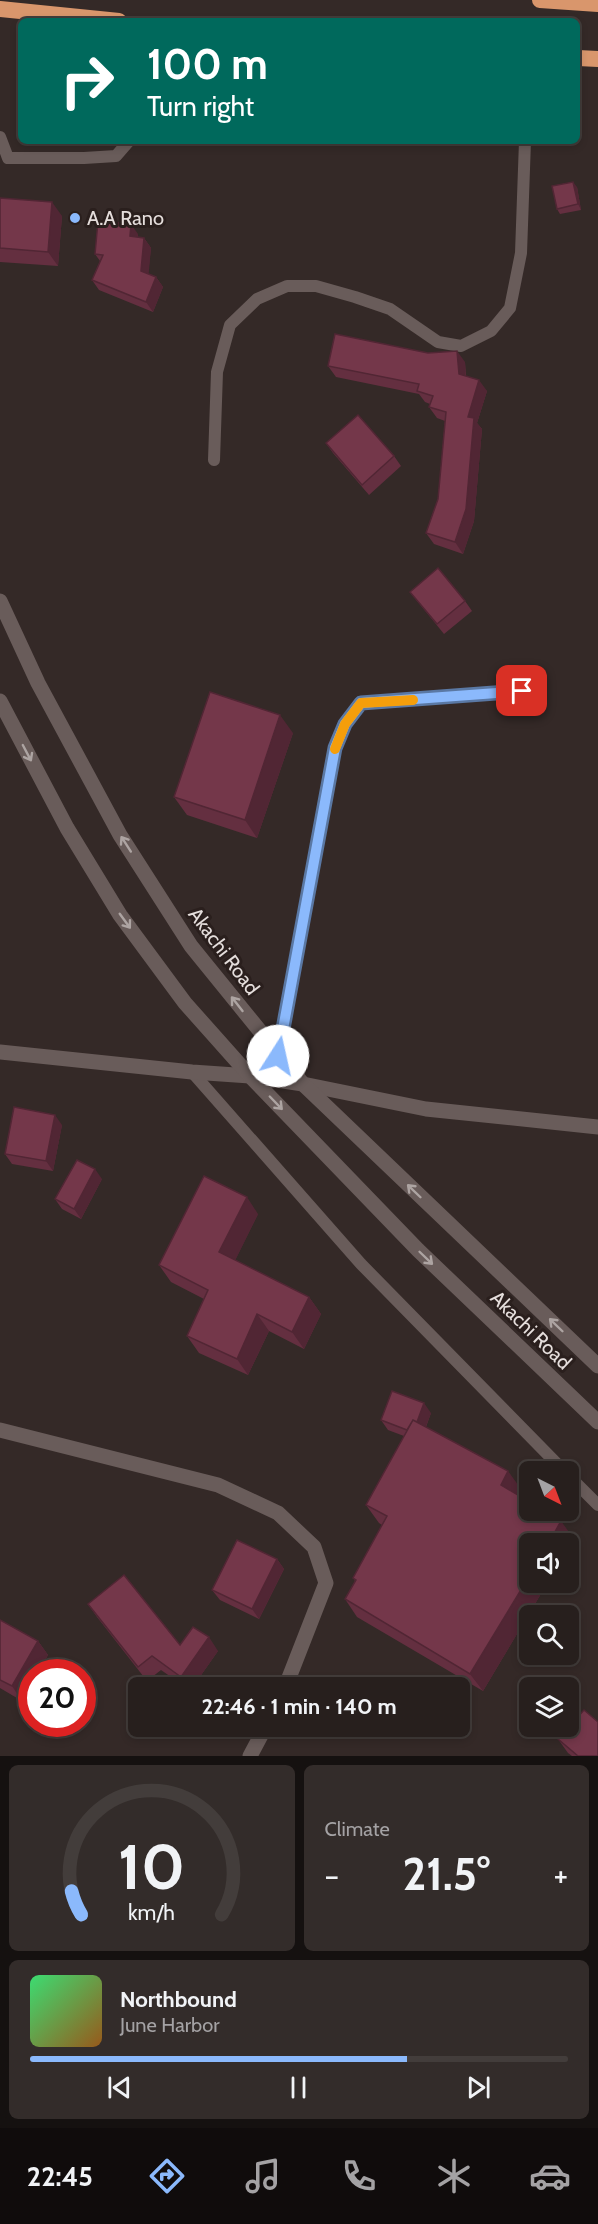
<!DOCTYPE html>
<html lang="en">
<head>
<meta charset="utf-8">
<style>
	body { margin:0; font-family:Cabin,sans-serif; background:#332c2a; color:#f1f3f6; height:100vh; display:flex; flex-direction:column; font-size:22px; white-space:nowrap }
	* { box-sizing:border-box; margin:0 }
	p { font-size:20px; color:#a4a2a4 }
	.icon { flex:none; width:33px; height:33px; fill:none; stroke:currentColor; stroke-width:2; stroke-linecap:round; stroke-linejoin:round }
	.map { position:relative; height:1756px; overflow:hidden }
	.panel { display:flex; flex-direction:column; gap:9px; padding:9px; background:#151110; flex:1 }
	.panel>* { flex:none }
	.top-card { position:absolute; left:18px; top:18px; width:562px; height:126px; border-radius:9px; box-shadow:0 3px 9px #0003,0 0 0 2px #433d3b; background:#00695c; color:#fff; overflow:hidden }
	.needle { width:39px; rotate:138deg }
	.controls { position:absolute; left:519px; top:1461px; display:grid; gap:12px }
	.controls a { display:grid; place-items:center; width:60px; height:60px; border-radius:9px; background:#271f1d; box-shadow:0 3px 9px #0003,0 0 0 2px #433d3b; font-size:30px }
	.speed { position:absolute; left:18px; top:1659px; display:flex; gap:12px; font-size:30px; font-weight:700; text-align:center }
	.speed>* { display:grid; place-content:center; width:78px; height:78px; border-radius:50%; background:#271f1d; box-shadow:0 3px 9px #0003,0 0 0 2px #433d3b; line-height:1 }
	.speed .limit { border:9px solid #d22; background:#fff; color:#111 }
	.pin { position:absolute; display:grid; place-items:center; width:51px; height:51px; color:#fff; margin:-26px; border-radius:12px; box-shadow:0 3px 9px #0006 }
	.me { position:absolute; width:66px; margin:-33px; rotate:10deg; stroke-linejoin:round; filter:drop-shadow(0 0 4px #0008) }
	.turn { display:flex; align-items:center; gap:21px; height:126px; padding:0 30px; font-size:27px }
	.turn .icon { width:78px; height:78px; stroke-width:2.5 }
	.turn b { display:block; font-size:42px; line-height:51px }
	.big { font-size:45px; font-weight:700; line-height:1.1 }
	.panel .card { flex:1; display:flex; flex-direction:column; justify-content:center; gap:9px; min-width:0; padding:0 21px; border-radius:9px; background:#332c2a }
	.panel .dial { align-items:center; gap:0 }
	.dial svg { height:156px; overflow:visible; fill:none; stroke:#433d3b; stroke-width:7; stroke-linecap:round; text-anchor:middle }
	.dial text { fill:#f1f3f6; stroke:none }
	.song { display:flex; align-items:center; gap:18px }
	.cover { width:72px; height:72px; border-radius:9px; background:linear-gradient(135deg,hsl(140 70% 55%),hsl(30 70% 35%)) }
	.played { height:6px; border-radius:3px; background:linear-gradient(90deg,#8bb9fc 70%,#433d3b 70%) }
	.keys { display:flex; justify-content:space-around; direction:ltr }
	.heat { display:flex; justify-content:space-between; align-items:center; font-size:33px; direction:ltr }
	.panel .tiles { flex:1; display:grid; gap:9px; grid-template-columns:1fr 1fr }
	.card:last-child { grid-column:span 2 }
	.trip { position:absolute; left:128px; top:1677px; width:342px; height:60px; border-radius:9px; background:#271f1d; box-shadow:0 3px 9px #0003,0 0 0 2px #433d3b; font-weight:700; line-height:60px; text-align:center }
	.tab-bar { display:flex; height:96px; justify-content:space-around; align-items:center; background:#100c0c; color:#a4a2a4 }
	.tab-bar .icon { width:42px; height:42px }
	.tab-bar .on { color:#8bb9fc }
	.tab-bar b { font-size:27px; color:#f1f3f6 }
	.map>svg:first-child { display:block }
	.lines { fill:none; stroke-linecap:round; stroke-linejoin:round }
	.service { stroke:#695c5a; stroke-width:12 }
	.minor { stroke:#695c5a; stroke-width:15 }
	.secondary { stroke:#695c5a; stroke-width:15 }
	.trunk { stroke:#d9966c; stroke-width:16 }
	.wall { fill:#642f40 }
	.shaded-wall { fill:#512634 }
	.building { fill:#74374a; stroke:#512634; stroke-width:1.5 }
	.oneway { stroke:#ada4a2 }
	.route-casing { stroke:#5a78a4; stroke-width:15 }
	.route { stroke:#8bb9fc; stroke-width:10 }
	.slow { stroke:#f59e0b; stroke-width:10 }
	.poi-dot { fill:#8bb9fc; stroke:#2a1f1d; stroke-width:2 }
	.labels { text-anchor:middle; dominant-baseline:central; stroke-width:6; stroke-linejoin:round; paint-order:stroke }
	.poi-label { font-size:20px; fill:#e5dedc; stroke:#2a1f1d; text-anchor:start }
	.street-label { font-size:20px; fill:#e5dedc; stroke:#2a1f1d }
</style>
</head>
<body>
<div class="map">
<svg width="598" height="1756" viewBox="0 0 598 1756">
	<rect width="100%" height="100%" fill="#342927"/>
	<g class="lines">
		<path class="service" d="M0,137L8,158H84L116,156L129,141
			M214,460L217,372L230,325L257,299L287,286H316L355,297L390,309L438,342L461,346L491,331L510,308L521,253L525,141
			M278,1056L335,749L345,724L361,703L522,691
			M192,1072L361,1264L565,1472
			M568,1475L598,1505"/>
		<path class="minor" d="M0,1052L192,1072L250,1076L303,1084L426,1109L598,1127
			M0,1430L218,1485L278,1513L314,1547L326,1583L285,1688
			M250,1756L266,1726"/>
		<path class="secondary" d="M0,601L38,683L120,835L191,946L303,1084L598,1366
			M0,701L67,828L120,915L185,1003L250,1076L418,1250L598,1422"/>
		<path class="trunk" d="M540,0L598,4
			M0,9L119,21
			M578,58L598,59"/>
	</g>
	<path class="wall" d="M577,187L581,210L560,214L557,209Z
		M0,198L62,216L58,266L0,262Z
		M138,234V237L144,238L151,248L148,274L156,277L163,287L153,312L99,290L92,280L100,261L95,254Z
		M465,362L466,376L487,391L477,423L482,429L474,521L463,554L434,544L426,533L438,499L445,421L437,418L429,407L430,404L425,402L419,394L336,377L328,366Z
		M326,443L394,456L401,466L369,495L333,453Z
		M410,592L465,601L472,611L444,634L418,602Z
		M293,733L257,838L187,815L174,797Z
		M62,1125L53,1171L12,1164L5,1154Z
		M102,1179L81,1219L62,1209L55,1199Z
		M258,1214L235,1260L309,1297L321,1314L304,1349L269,1331L248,1375L199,1353L187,1336L204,1299L171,1282L159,1265Z
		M431,1413L426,1427L521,1489L517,1495L574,1539L530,1582H548L483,1691L357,1617L345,1599L355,1581L353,1578L382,1525L379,1523L366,1505L404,1436L388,1430L381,1420Z
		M277,1559L284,1569L259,1619L220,1600L212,1590Z
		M88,1604L180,1645L218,1651L192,1688H187L161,1670L147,1681L97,1617Z
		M0,1620L38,1641L48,1655L38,1672H32L22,1701L0,1688Z
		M558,1739L598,1756H572L568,1753Z"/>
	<path class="shaded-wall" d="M573,182L577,187L581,210L578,204Z
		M52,202L62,216L58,266L48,252Z
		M131,224L138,234L137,246L130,236Z
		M144,238L151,248L148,281L141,271Z
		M156,277L163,287L153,312L146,302Z
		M457,351L465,362L466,385L459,374Z
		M479,380L487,391L477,423L482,429L474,521L463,554L455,542L468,417Z
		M280,715L293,733L257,838L245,820Z
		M55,1115L62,1125L53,1171L46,1161Z
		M95,1169L102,1179L81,1219L74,1209Z
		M247,1197L258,1214L231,1269L219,1252Z
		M309,1297L321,1314L304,1349L292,1332Z
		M257,1314L269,1331L248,1375L237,1359Z
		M424,1403L431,1413L420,1442L413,1432Z
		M508,1471L521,1489L513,1503L501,1485Z
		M561,1521L574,1539L568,1548V1544H548Z
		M277,1559L284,1569L259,1619L252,1609Z
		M530,1575V1582H548L483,1691L470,1674Z
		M209,1637L218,1651L192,1688H189L181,1677Z
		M38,1641L48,1655L38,1672H32V1684L22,1701L12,1686Z"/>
	<path class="building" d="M573,182L578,204L557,209L552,186Z
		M0,198L52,202L48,252L0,248Z
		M98,221L131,224L130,236L144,238L141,271L156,277L146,302L92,280L103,255L95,254Z
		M335,334L428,353L457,351L459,374L479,380L468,417L474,418L466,509L455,542L426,533L438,499L446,412L429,407L433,396L417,391L419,384L328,366Z
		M358,415L394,456L362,485L326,443Z
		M438,568L465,601L437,624L410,592Z
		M210,692L280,715L245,820L174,797Z
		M14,1107L55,1115L46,1161L5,1154Z
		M77,1160L95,1169L74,1209L55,1199Z
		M204,1176L247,1197L219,1252L309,1297L292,1332L257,1314L237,1359L187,1336L208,1290L159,1265Z
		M392,1391L424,1403L417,1422L413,1420L407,1430L381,1420Z
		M413,1420L508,1471L501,1485L530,1502V1510H543L561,1521L548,1544H530V1575L470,1674L345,1599L356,1580L353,1578L387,1516L366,1505Z
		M237,1540L277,1559L252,1609L212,1590Z
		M124,1575L180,1645L193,1627L209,1637L181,1677L152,1656L138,1667L88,1604Z
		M0,1620L38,1641L12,1686L0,1680Z
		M584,1710L598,1722V1756H578L558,1739Z"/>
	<defs><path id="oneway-shaft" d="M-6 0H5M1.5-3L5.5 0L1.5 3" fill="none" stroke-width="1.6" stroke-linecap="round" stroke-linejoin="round" transform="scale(1.5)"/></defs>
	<g class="oneway">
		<use href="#oneway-shaft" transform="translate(27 753) rotate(62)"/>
		<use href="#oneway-shaft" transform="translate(126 844) rotate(-123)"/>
		<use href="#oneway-shaft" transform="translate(125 921) rotate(54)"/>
		<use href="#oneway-shaft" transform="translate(237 1004) rotate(-128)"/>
		<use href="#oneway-shaft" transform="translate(276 1103) rotate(46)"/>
		<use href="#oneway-shaft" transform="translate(414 1191) rotate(-136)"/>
		<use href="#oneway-shaft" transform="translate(426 1258) rotate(44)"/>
		<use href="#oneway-shaft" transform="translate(556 1325) rotate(-136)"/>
	</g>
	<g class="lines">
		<defs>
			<path id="route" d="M278,1056L335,748L345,724L361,703L522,691"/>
		</defs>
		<use href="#route" class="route-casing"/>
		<use href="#route" class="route"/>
		<path class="slow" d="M335,749L345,724L361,703L413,700"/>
	</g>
	<circle class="poi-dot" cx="75" cy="218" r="6"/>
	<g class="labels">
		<g class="poi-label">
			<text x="87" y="218">A.A Rano</text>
		</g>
		<g class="street-label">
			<text transform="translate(224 951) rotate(53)">Akachi Road</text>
			<text transform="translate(531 1330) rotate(44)">Akachi Road</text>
		</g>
	</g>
</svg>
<div class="controls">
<a><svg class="needle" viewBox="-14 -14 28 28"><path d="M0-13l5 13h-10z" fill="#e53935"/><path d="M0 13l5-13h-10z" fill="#a4a2a4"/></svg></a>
<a><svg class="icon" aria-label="sound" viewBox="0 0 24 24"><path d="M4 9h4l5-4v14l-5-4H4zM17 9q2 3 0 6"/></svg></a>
<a><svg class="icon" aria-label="search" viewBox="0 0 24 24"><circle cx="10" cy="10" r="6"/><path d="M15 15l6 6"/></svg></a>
<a><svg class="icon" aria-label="layers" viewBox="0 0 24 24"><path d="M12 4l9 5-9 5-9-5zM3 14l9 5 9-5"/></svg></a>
</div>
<div class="speed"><div class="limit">20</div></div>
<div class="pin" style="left:522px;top:691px;background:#d93025"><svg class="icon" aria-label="arrive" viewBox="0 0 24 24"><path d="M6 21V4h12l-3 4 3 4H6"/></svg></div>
<svg class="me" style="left:278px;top:1056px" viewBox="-20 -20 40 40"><circle r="19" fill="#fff"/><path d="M0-13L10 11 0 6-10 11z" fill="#8bb9fc"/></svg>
<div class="trip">22:46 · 1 min · 140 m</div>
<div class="top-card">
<div class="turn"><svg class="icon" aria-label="right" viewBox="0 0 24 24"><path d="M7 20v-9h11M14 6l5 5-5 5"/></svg><div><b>100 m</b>Turn right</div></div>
</div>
</div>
<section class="panel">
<div class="tiles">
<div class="card dial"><svg viewBox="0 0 100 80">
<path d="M14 69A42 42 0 1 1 86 69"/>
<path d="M14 69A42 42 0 0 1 9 57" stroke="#8bb9fc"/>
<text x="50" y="56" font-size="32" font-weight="700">10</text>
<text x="50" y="72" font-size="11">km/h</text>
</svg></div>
<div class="card"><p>Climate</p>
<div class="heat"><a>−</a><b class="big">21.5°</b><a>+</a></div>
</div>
<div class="card">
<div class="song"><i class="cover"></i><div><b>Northbound</b><p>June Harbor</p></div></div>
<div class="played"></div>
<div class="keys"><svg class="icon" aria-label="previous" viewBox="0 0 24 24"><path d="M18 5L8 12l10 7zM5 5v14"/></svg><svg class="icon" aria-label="pause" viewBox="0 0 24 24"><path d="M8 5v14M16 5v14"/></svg><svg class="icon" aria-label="next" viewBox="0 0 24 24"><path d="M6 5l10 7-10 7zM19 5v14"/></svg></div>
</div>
</div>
</section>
<nav class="tab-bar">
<b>22:45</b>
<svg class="icon on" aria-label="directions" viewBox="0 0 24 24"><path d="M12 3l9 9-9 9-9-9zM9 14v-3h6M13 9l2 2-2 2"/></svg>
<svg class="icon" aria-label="music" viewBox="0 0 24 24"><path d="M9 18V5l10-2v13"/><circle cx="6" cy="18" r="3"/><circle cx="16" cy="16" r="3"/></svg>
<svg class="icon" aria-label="phone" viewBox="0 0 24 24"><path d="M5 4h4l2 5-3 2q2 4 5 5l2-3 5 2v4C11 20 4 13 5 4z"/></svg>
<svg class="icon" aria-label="climate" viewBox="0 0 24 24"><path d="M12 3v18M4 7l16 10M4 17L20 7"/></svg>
<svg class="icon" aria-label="car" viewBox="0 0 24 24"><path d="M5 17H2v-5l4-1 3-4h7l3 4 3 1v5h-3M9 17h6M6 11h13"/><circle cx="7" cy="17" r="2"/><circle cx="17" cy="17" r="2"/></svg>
</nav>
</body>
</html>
